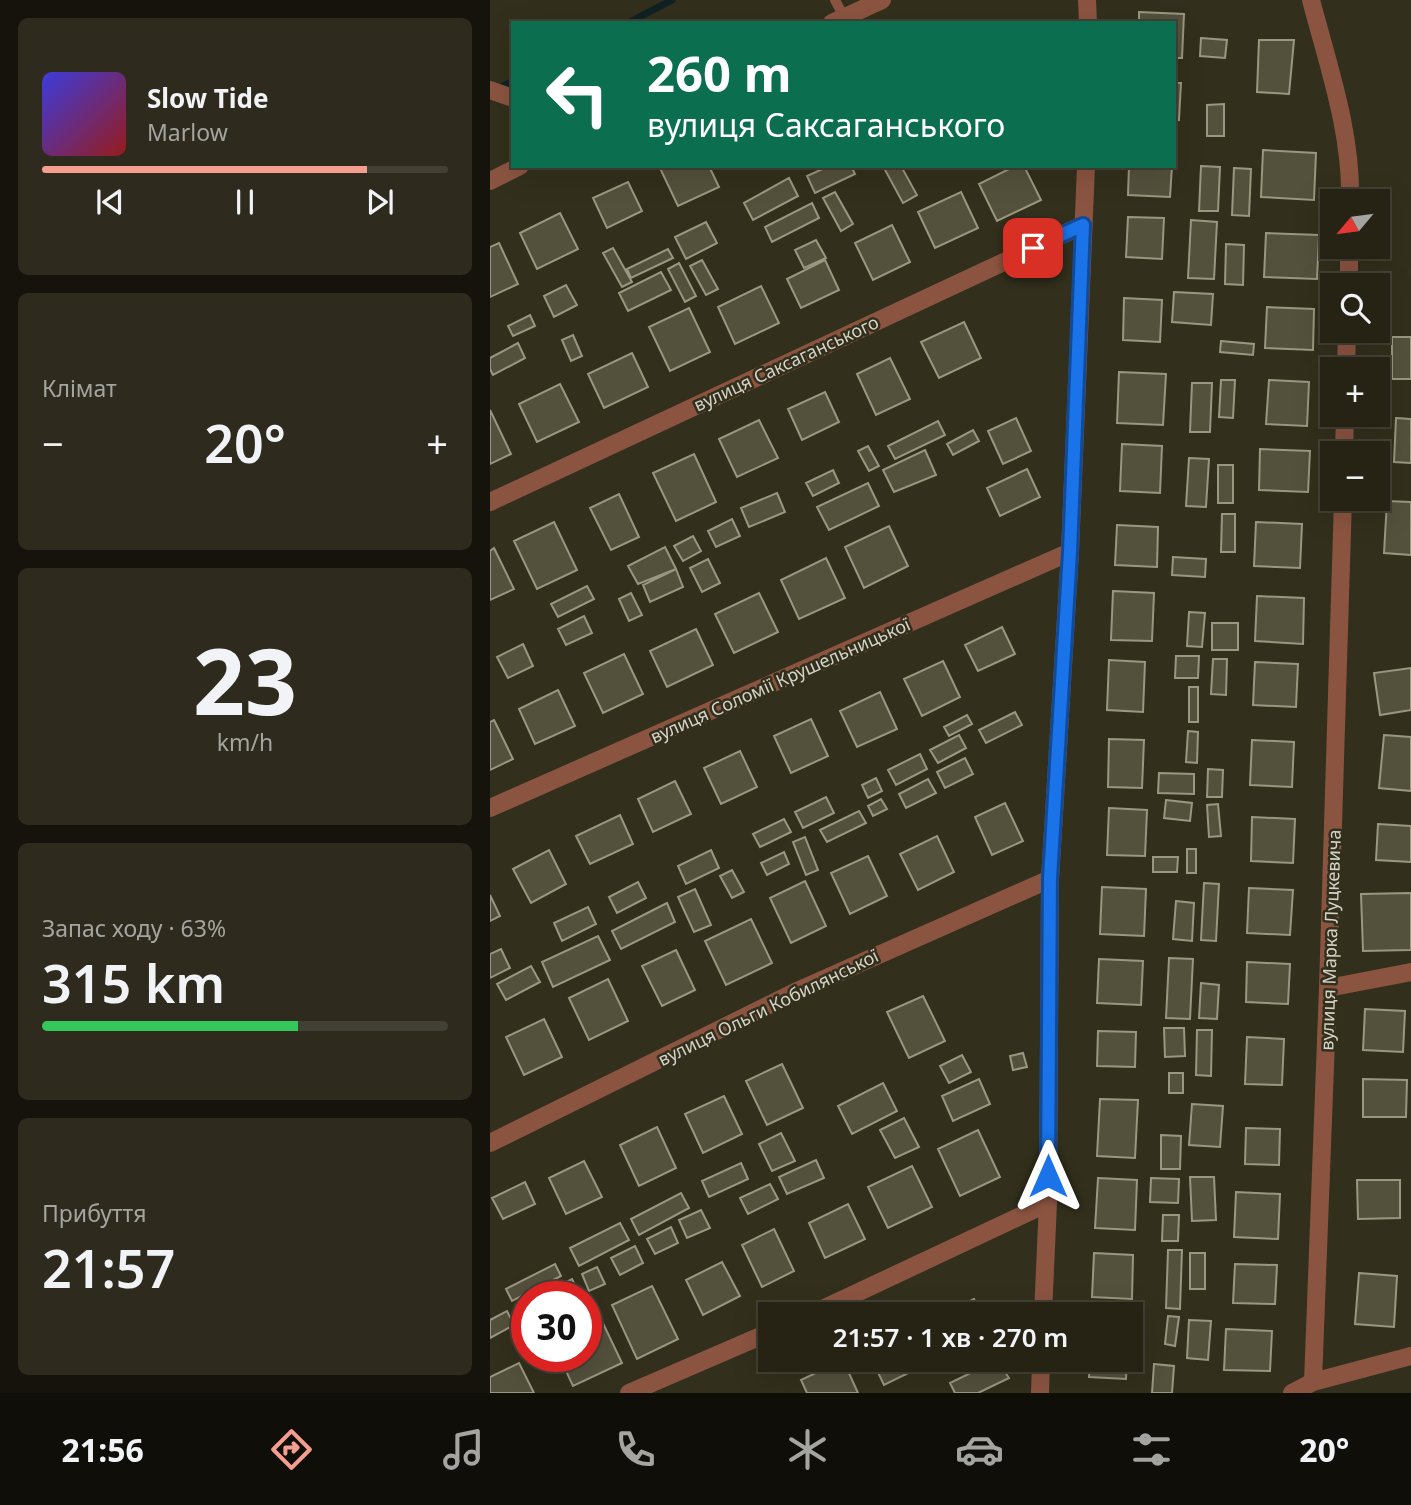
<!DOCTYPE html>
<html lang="uk">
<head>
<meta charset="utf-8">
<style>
	body { margin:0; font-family:"Noto Sans",sans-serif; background:#2e2b1e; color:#f1f3f6; height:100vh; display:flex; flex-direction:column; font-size:26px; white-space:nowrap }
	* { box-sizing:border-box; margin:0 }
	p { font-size:23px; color:#a4a4a0 }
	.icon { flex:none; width:38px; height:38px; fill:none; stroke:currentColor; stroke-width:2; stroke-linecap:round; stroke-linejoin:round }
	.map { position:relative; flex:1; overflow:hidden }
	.drawer { display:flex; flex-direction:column; gap:18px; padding:18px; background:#15130c; width:490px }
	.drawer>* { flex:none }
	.guide { position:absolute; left:21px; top:21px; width:665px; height:147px; border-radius:0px; box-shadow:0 7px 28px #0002,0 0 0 2px #424034; background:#0b6e4f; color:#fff; overflow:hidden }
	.needle { width:46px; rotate:241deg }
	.tools { position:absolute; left:830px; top:189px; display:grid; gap:14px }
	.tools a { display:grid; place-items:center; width:70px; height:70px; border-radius:0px; background:#262315; box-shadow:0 7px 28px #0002,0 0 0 2px #424034; font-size:35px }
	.speed { position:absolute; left:21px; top:1281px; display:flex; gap:14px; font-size:35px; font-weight:700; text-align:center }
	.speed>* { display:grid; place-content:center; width:91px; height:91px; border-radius:50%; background:#262315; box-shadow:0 7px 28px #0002,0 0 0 2px #424034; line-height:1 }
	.speed .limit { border:10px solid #d22; background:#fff; color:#111 }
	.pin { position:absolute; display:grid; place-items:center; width:60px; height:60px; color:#fff; margin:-30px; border-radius:14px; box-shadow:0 4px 10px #0006 }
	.me { position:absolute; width:77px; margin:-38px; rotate:0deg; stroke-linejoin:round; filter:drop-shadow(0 0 5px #0008) }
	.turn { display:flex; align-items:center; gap:24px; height:147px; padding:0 21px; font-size:32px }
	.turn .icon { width:91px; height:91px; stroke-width:2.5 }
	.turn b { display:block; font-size:49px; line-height:60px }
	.big { font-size:52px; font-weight:600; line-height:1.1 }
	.drawer .tile { flex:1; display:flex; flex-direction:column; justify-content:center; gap:10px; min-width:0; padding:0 24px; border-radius:10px; background:#2e2b1e }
	.drawer .dial { align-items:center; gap:0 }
	.dial b { font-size:91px; line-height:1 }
	.song { display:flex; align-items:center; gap:21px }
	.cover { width:84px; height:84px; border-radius:10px; background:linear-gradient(135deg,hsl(240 70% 55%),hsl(0 70% 35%)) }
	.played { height:7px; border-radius:4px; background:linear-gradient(90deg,#f59d8e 80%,#424034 80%) }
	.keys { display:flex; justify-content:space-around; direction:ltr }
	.heat { display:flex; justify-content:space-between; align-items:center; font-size:38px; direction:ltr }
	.charge { height:10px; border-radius:5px; background:linear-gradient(90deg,#34c759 63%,#424034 0) }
	.trip { position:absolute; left:268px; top:1302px; width:385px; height:70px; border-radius:0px; background:#262315; box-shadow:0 7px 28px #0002,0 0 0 2px #424034; font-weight:600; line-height:70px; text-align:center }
	.tab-bar { display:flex; height:112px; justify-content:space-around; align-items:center; background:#0f0e08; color:#a4a4a0 }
	.tab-bar .icon { width:49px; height:49px }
	.tab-bar .on { color:#f59d8e }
	.tab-bar b { font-size:32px; color:#f1f3f6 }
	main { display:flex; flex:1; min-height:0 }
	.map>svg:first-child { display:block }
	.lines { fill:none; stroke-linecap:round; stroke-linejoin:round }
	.stream { stroke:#102124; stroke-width:7 }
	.building { fill:#53503c; stroke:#9a9680; stroke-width:2 }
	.service { stroke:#8b5441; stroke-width:10 }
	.minor { stroke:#8b5441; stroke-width:18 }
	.route-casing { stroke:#114b97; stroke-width:18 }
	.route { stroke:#1a73e8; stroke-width:12 }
	.labels { text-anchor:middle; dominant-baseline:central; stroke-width:5; stroke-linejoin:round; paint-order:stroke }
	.street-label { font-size:18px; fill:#d5d3c8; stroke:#322f1c }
</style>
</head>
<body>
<main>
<section class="drawer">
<div class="tile">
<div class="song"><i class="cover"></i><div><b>Slow Tide</b><p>Marlow</p></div></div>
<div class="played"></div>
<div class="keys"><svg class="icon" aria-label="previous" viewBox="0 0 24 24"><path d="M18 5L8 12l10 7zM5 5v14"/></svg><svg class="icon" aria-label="pause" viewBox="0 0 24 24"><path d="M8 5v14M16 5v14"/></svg><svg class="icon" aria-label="next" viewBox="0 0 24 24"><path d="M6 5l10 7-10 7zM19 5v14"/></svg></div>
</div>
<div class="tile"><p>Клімат</p>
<div class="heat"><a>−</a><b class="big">20°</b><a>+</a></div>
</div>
<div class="tile dial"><b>23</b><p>km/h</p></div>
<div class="tile"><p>Запас ходу · 63%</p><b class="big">315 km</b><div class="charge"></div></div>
<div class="tile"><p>Прибуття</p><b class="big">21:57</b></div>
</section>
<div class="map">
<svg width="921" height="1393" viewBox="0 0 921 1393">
	<rect width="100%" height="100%" fill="#322f1c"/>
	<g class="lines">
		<path class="stream" d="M138,23L182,0
			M8,89L23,81"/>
	</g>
	<path class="building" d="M649,12L694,14L692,58H684V23H649Z
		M711,38L737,40L735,58L710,56Z
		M769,40H804L799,94L767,92Z
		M684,83H691L689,120L684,119Z
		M734,104V136H717V105Z
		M773,150L826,153L824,200L771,197Z
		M169,166H219L229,187L188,206Z
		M339,166H361L365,174L325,193L317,176Z
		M402,166H411L427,195L413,203L395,170Z
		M525,166H534L551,200L507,221L489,184Z
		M639,166H682L680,197L638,195Z
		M711,166L730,167L728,211H709Z
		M744,168L761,169L759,216L742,215Z
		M299,178L308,196L263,220L254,203Z
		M138,182L152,211L117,228L103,198Z
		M345,192L363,224L351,231L333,198Z
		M471,192L488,228L445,248L428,212Z
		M322,203L329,218L282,242L275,227Z
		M70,213L88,249L47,269L30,233Z
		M638,217L674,218L672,259L636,257Z
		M701,220L727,222L724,279L698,278Z
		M216,222L227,243L196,259L185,237Z
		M402,225L420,262L383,280L365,243Z
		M776,233L829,235L827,279L774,277Z
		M326,240L336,258L314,268L305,250Z
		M9,243L28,284L0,297V247Z
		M736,244L754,245L753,285L735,284Z
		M123,248L142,282L132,287L113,253Z
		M178,249L183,258L141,278L137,269Z
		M212,260L228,289L216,295L200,266Z
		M335,260L349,290L311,308L297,279Z
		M189,263L206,296L195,302L178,269Z
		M171,272L181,290L138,311L129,293Z
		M76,285L87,305L64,317L54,296Z
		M271,286L289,323L245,344L228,307Z
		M684,292L723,294L721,325L682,322Z
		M634,298L672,300L670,342L633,340Z
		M777,307L824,309L823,350L775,348Z
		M199,308L220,352L180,371L159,327Z
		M40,315L45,326L23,336L18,326Z
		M474,322L491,358L449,378L431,342Z
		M83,335L92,356L81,361L72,340Z
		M902,337H921V379H902Z
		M731,341L764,344L763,355L730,352Z
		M28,343L35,358L3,375L0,369V358Z
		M142,353L158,387L114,408L98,374Z
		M400,358L420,399L386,415L367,374Z
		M629,372L676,374L673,425L627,423Z
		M731,380H745L743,418L729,417Z
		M779,380L819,382L817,426L776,424Z
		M702,383H722L720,432H700Z
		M70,384L89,422L47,442L29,404Z
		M335,392L349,422L312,440L298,409Z
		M0,410L21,454L0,464Z
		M526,418L541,451L513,464L498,431Z
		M906,418L921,419V463L904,462Z
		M269,420L288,458L247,477L229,439Z
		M448,421L455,435L405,459L398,446Z
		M483,430L489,441L463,455L457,444Z
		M632,444L672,446L670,493L630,491Z
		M378,446L389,466L379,471L368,451Z
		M770,449L820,451L818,492L769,490Z
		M435,450L446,475L404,492L393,470Z
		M204,454L226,502L186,521L163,473Z
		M699,458L719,459L716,507L696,506Z
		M728,465H743V503H728Z
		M537,469L550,497L510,516L497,488Z
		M343,470L349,483L323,496L316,483Z
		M378,483L389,506L339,530L327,507Z
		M287,493L295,512L259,527L251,508Z
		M129,494L149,537L121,550L100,508Z
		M897,501L921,502V555L894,553Z
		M732,514H745V552H731Z
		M242,519L250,536L226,547L218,531Z
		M64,522L87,570L47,589L24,541Z
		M766,522L812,524L810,568L764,566Z
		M627,525L668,527L667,567L625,565Z
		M399,526L418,566L374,588L355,547Z
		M203,536L211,551L193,561L184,546Z
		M175,547L186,569L148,584L138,566Z
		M4,548L24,589L0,600V551Z
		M683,557L716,559L715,577L682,575Z
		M336,558L355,598L309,619L291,580Z
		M218,559L230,583L212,592L200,568Z
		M186,569L193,587L160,602L153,585Z
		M97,586L104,599L68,617L61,604Z
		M623,591L664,593L662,641L621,640Z
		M141,593L152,615L139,621L129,599Z
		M269,593L288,632L244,653L225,614Z
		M767,596L814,598L813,644L765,641Z
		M699,612L715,613L712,647L697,646Z
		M94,616L102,633L76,645L68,629Z
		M722,623H748V650H722Z
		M512,627L525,654L488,671L475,645Z
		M206,629L223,665L177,687L160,651Z
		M33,644L43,666L18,678L7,657Z
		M134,654L153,694L113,713L94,673Z
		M686,656H709L708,678H685Z
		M723,659H737L736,695L721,694Z
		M619,660L655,662L653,712L617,710Z
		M453,661L470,697L432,716L414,679Z
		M765,662L808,664L806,707L763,705Z
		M921,668V710L890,715L884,673Z
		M699,687H708V722H699Z
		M68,690L85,726L45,744L29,709Z
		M390,692L407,729L367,747L350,711Z
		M525,712L532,725L496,743L489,730Z
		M477,715L482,724L459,736L454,727Z
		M321,719L338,756L301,773L284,736Z
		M4,720L23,759L0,770V722Z
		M698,731L708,732L707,763L696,762Z
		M469,735L476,748L448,763L440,750Z
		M894,735L921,737V791L889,788Z
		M619,739L654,740L652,788L618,787Z
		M762,740L804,742L802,787L760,785Z
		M250,751L267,787L231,804L214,768Z
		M430,754L437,769L406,785L398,770Z
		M475,758L483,774L455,788L447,772Z
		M718,769L733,770L732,797H717Z
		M669,773L704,774V794L668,793Z
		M386,778L392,791L378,798L372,785Z
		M438,779L446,793L416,808L409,794Z
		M185,781L201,814L163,832L148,799Z
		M336,797L344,813L313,828L305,812Z
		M391,799L397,809L383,816L378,806Z
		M676,800L702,803L700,821L674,818Z
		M515,803L533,841L502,855L485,817Z
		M728,804L731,836L719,837L717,805Z
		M619,808L657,810L655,856L617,855Z
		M369,811L376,823L337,842L330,830Z
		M130,815L143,844L100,864L86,836Z
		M762,817L805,819L803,863L761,861Z
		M294,819L301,832L270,847L263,834Z
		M888,824L921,826V862L886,860Z
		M447,836L464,872L428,890L410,854Z
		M315,837L328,870L316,875L303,842Z
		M697,849H706V873H697Z
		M59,850L76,884L41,903L23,869Z
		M221,850L229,868L196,884L188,866Z
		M294,852L299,864L277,875L271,863Z
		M378,856L397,896L360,914L341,873Z
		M663,857H688L687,872H663Z
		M242,870L254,892L242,898L230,876Z
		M315,881L336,926L301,943L280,898Z
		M148,882L156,898L127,913L119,897Z
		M714,883L729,884L726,941L711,940Z
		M612,887L656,889L654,936L610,934Z
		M759,888L803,890L800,935L757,933Z
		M205,889L221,925L204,932L188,897Z
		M921,893V950L873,951L871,894Z
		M0,895L10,916L0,921Z
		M686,901L704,903L702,941L683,939Z
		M177,903L185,922L131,949L122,931Z
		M98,907L106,924L72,941L64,923Z
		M261,919L282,963L236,985L215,941Z
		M108,936L120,960L63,987L52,962Z
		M11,949L20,968L0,978V954Z
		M186,950L205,990L172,1006L152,966Z
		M679,958L703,959L700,1019L676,1018Z
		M609,959L653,961L651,1005L607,1003Z
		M757,962L800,964L798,1004L756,1002Z
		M41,966L50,982L16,1000L7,984Z
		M118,979L138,1021L99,1040L79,998Z
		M711,983L729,985L727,1019L709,1018Z
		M433,996L455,1041L419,1058L397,1012Z
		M875,1009L915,1011L913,1052L873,1050Z
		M54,1019L72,1057L34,1075L16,1037Z
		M674,1028H694L695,1056L675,1057Z
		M707,1030H722L721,1076L706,1075Z
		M608,1031L646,1032L645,1067L607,1066Z
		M757,1037L794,1039L792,1085L755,1084Z
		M533,1053L537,1067L523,1070L520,1056Z
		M472,1055L481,1072L459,1083L450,1066Z
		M292,1064L313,1108L277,1125L256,1081Z
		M679,1073H693V1093H679Z
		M489,1079L500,1104L463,1121L452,1096Z
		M873,1079L917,1080L916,1117H873Z
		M393,1083L407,1111L362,1134L348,1106Z
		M234,1096L252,1134L213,1153L195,1114Z
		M610,1099L648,1100L645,1158L607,1156Z
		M702,1104L733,1106L730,1147L699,1145Z
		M414,1118L429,1147L405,1158L390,1130Z
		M167,1127L186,1168L149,1186L130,1145Z
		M756,1128L790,1129L789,1165L755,1164Z
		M488,1130L510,1177L470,1196L448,1149Z
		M291,1133L305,1161L282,1171L269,1144Z
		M671,1135L691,1136L690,1169H671Z
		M326,1160L334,1178L297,1194L289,1177Z
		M94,1161L112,1197L76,1214L59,1178Z
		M251,1163L258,1179L219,1197L212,1181Z
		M422,1166L442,1207L398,1228L378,1187Z
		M700,1177H724L726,1220L702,1221Z
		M608,1178L647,1180L645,1230L605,1228Z
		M661,1178L689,1179L688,1203L660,1202Z
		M867,1180H910V1218L868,1219Z
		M35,1182L45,1204L13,1219L2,1198Z
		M280,1184L288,1199L258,1214L250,1198Z
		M746,1192L790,1194L788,1239L744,1237Z
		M191,1193L199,1208L149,1235L141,1219Z
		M358,1204L375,1239L335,1258L319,1223Z
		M211,1210L220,1228L197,1238L189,1220Z
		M673,1215H689L688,1241H672Z
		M130,1223L139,1240L89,1266L80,1248Z
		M181,1227L188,1243L165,1254L157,1239Z
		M284,1229L304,1271L272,1287L252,1245Z
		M145,1246L153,1263L130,1275L121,1258Z
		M678,1250H692L690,1309L676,1308Z
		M604,1253L643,1255L642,1299L602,1297Z
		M700,1253H715V1289H700Z
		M232,1262L250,1296L213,1315L196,1280Z
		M65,1264L71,1276L22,1301L16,1289Z
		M745,1264L787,1265L785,1304L743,1303Z
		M107,1267L115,1284L99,1291L92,1274Z
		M869,1273L907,1276L904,1327L865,1324Z
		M82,1279L90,1295L47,1297Z
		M162,1286L188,1339L147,1359L122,1305Z
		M484,1299L491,1314H451Z
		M17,1311L24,1325L0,1338V1320Z
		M678,1316L689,1317L685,1346L675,1344Z
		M111,1319L132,1363L83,1386L69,1356H96V1326Z
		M699,1320L721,1321L718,1360L697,1358Z
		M736,1329L782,1331L780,1371L734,1370Z
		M353,1360L368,1393H317L311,1380Z
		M382,1360H439L441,1362L394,1385Z
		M507,1360L519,1378L488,1393H465L460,1383Z
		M600,1360H637L636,1379L599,1377Z
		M29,1363L44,1393H0V1377Z
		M664,1364L684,1366L682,1393H662Z"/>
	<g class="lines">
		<path class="service" d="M345,0L354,17"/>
		<path class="minor" d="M597,0L598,23
			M821,0C838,65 862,133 860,201
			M342,23L392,0
			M0,90L23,98
			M0,181L30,166
			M859,285V247
			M856,369L857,331
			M854,453L855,415
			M0,502L593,225
			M0,808L580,552
			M838,988L921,972
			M0,1143L305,992L560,879
			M322,1314L558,1203
			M553,1314L558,1203L560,879L580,552L596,166
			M823,1382L838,988L853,499
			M139,1393L280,1332
			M550,1393L551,1360
			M802,1393L823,1382L921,1356"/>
	</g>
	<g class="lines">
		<defs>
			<path id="route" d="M543,248L593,225L580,552L560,878L558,1176"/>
		</defs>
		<use href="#route" class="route-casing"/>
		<use href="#route" class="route"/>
	</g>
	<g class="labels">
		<g class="street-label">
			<text transform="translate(296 363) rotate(-25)">вулиця Саксаганського</text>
			<text transform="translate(290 680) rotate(-24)">вулиця Соломії Крушельницької</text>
			<text transform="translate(840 940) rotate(-88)">вулиця Марка Луцкевича</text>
			<text transform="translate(278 1007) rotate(-26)">вулиця Ольги Кобилянської</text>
		</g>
	</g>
</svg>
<div class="tools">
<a><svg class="needle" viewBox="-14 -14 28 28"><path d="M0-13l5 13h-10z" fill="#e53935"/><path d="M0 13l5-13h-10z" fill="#a4a4a0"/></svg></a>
<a><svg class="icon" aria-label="search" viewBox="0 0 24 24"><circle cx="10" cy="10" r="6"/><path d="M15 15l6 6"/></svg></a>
<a>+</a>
<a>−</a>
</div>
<div class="speed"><div class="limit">30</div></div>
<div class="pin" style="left:543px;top:248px;background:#d93025"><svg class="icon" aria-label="arrive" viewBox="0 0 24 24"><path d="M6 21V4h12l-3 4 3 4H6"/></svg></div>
<svg class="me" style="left:558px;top:1176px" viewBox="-20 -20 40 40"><path d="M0-17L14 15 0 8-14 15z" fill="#1a73e8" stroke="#fff" stroke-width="4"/></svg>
<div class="trip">21:57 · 1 хв · 270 m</div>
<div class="guide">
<div class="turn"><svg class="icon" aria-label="left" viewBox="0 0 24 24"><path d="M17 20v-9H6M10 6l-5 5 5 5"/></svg><div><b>260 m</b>вулиця Саксаганського</div></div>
</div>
</div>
</main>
<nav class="tab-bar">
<b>21:56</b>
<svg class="icon on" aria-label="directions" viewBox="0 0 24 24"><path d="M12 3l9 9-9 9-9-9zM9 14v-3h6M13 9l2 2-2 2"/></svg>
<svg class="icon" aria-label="music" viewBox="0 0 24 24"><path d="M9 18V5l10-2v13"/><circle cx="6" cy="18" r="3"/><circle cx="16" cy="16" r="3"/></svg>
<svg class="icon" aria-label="phone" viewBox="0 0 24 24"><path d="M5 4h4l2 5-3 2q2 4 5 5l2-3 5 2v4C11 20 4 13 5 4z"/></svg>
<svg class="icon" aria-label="climate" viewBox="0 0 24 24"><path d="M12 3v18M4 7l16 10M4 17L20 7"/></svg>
<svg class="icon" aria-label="car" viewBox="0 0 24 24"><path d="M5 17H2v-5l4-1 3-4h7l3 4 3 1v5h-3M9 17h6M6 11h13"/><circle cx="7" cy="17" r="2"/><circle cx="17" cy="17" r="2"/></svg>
<svg class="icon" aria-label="filters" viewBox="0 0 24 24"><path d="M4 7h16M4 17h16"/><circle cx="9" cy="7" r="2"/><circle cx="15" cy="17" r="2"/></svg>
<b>20°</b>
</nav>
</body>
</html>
